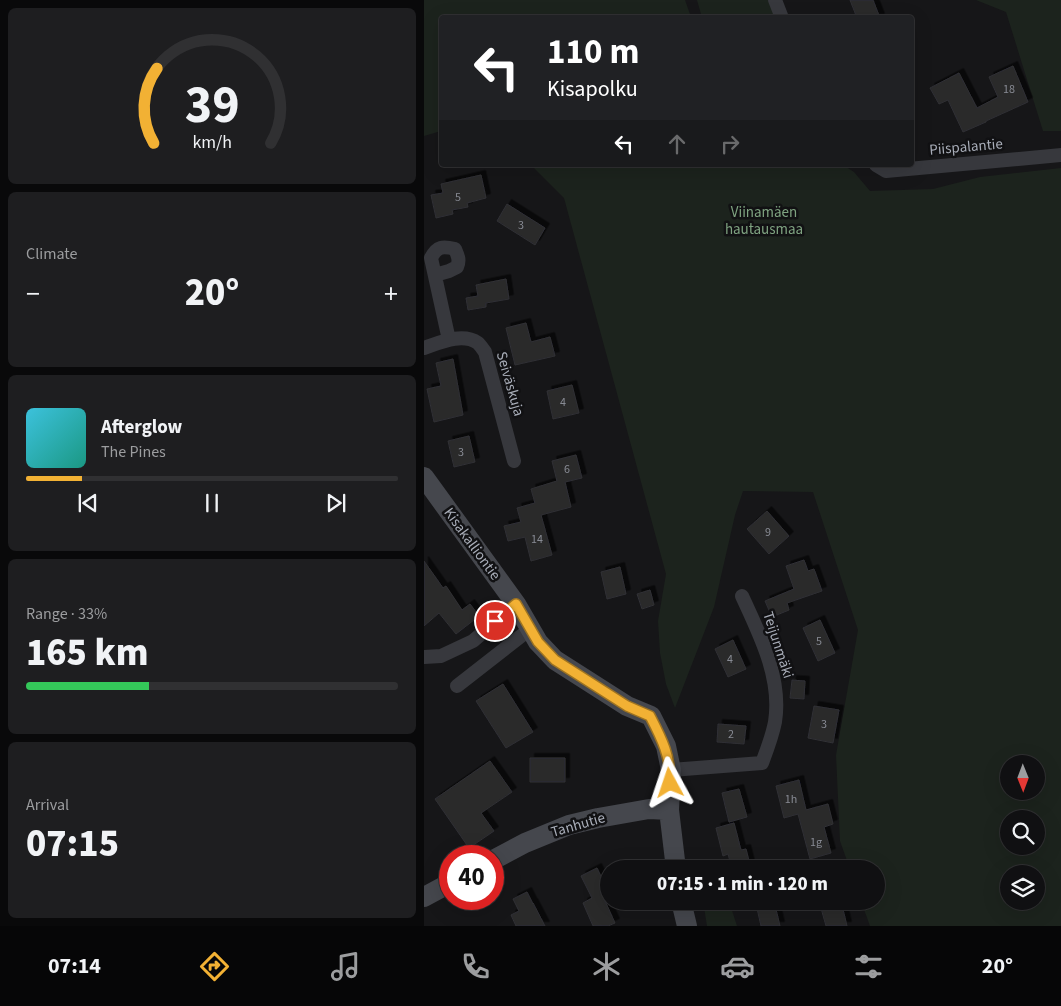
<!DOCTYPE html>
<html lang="en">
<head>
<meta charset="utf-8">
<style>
	body { margin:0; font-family:"Source Sans 3",sans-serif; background:#1e1e20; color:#f1f3f6; height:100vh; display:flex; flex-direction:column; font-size:19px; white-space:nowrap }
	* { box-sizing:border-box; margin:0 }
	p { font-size:16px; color:#9c9d9f }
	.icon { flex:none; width:28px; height:28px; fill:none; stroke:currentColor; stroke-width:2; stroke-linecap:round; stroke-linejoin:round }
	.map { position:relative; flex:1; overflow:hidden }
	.details { display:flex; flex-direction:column; gap:8px; padding:8px; background:#09090a; width:424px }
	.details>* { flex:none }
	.banner { position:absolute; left:15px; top:15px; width:475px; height:152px; border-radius:5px; box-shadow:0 5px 20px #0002,0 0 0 1px #303032; background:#202124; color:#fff; overflow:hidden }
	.needle { width:32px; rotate:179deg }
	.controls { position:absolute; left:576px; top:755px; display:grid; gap:10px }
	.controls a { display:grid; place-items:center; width:45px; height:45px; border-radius:50%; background:#101012; box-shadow:0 5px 20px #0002,0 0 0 1px #303032; font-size:25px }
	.speed { position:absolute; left:15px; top:845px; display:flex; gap:10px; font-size:25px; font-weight:700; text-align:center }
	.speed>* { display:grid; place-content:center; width:65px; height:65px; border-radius:50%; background:#101012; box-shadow:0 5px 20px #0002,0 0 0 1px #303032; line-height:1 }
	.speed .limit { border:8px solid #d22; background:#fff; color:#111 }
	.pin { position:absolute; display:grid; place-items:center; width:42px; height:42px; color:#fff; margin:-21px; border:2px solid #fff; border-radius:50%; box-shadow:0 1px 5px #0007 }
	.me { position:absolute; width:55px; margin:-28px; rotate:355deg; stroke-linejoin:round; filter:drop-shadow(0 0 4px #0008) }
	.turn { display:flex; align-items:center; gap:18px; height:105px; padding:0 25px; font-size:22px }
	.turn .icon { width:65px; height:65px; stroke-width:2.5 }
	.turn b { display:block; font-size:35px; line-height:42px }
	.lanes { display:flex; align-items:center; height:48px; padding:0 25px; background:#0003; justify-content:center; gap:25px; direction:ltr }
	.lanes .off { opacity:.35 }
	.big { font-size:38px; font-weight:800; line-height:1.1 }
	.details .card { flex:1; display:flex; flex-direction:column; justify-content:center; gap:8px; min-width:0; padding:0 18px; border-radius:8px; background:#1e1e20 }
	.details .dial { align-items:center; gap:0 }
	.dial svg { height:130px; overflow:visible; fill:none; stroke:#303032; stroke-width:7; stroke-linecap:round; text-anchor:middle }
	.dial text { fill:#f1f3f6; stroke:none }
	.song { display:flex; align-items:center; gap:15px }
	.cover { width:60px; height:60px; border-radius:8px; background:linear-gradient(135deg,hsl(190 70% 55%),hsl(170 70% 35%)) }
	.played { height:5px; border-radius:2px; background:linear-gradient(90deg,#f2b134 15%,#303032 15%) }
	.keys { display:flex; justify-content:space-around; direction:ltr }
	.heat { display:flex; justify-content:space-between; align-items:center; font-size:28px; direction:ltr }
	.charge { height:8px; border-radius:4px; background:linear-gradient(90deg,#34c759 33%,#303032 0) }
	.trip { position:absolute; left:176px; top:860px; width:285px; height:50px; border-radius:25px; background:#101012; box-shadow:0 5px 20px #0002,0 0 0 1px #303032; font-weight:800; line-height:50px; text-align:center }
	.tab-bar { display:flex; height:80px; justify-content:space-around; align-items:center; background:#060607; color:#9c9d9f }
	.tab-bar .icon { width:35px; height:35px }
	.tab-bar .on { color:#f2b134 }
	.tab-bar b { font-size:22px; color:#f1f3f6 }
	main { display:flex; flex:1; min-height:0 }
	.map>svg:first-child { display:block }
	.green { fill:#1c231d; fill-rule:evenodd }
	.building { fill:#29292c; stroke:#303034; filter:url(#shadow) }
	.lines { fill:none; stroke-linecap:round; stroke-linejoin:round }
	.street { stroke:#37383d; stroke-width:14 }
	.secondary { stroke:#45474d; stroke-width:20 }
	.route-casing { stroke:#9d7322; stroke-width:12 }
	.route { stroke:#f2b134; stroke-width:9 }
	.labels { text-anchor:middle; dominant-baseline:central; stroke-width:5; stroke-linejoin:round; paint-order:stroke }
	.number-label { font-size:12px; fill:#888b94 }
	.street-label { font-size:15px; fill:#a8adb8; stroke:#111113 }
	.park-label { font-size:15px; fill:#7fa381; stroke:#111113 }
</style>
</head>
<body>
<main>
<section class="details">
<div class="card dial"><svg viewBox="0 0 100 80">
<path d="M14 69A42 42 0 1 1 86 69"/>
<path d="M14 69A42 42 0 0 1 16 23" stroke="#f2b134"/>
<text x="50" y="56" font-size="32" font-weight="700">39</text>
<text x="50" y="72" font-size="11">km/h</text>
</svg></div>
<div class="card"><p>Climate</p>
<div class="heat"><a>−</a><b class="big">20°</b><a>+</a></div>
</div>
<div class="card">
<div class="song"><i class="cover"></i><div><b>Afterglow</b><p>The Pines</p></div></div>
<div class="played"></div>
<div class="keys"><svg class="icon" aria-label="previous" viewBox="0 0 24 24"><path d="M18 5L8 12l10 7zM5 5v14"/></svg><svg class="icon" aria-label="pause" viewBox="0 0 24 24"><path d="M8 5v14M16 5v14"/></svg><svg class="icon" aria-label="next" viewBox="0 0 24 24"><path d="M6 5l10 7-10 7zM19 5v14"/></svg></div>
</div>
<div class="card"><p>Range · 33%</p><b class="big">165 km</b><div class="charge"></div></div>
<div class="card"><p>Arrival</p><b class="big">07:15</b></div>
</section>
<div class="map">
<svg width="638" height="926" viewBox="0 0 638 926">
	<defs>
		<filter id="shadow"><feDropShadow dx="4.5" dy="-4.5" stdDeviation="0" flood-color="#0009"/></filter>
	</defs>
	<rect width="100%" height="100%" fill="#161618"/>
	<path class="green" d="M0,0H261L267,17L277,14L273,0H344L351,17L18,18L17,131L0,136Z
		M552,0H637V131H619L582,12Z
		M107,165H419L430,172L446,191L509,189L556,177L637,168V926H446L437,901H452V869H426L416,841L412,755L434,630L389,492L319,491L311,515L290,607L251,708L242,684L236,653L234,621L242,574L140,198ZM585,764H612V791H585ZM585,819H612V846H585ZM585,874H612V901H585Z
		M279,901H305L313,926H283Z"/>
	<path class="building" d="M426,0H449L456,18H433Z
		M589,66L604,102L562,121V122L539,132L524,100L515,104L506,88L535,73L553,108L574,97L565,77Z
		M57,175L62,198L43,203L44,207L28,210L29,214L12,218L7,195L19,193L17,184Z
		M83,204L121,228L111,245L73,221Z
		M82,279L85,299L62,303V307L44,310L42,298L54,296L52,285Z
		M102,323L107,342L126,337L131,356L91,365L82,328Z
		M29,359L39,415L10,422L3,389L17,386L12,363Z
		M148,385L155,413L129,419L123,391Z
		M45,436L51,462L30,467L24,441Z
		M152,455L158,478L141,482L147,507L117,515L128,555L107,561L101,537L84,541L80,526L97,522L93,508L111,503L107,489L133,481L128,461Z
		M343,511L365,536L345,554L323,529Z
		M380,560L384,571L390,569L398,591L363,603L365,610L348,617L341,601L370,589L362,566Z
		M0,561L19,588L22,586L38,610L46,604L55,616L32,634L15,613L0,626Z
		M196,567L202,594L183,599L177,572Z
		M226,590L230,605L218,609L213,594Z
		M396,620L411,653L394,661L379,628Z
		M309,640L322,669L304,677L291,649Z
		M368,680L381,681L380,699L366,698Z
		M79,684L109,732L82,748L52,701Z
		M390,706L415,710L409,743L384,738Z
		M294,724L322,726L320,744L293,742Z
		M106,758H141V782H106Z
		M66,761L88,792L57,813L70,831L45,848L11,799Z
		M375,780L382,810L404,804L409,824L400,827L407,853L386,859L374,814L360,818L352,786Z
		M315,789L323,817L305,822L298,793Z
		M310,823L317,850L322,849L327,869H308L304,854L299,856L292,828Z
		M173,868L183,889L177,892L191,923L184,926H169L159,903L168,898L157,876Z
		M103,892L109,904V903L121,926H92L87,915L95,911L89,899Z
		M344,901H350L356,926H337L332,904Z
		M395,901H417L423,926H402Z"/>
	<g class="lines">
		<path class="street" d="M351,0L358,18
			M452,165L462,171L638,155
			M11,275L25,271L33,267C36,260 34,256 31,249C19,246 13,246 7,258L25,340
			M0,348C15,343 38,332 54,343C56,345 59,349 61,352L90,461
			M0,657L17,656L49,641L92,604
			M33,686L106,629
			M247,770L338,763C343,750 348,737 351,722C358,678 336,635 318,596"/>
		<path class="secondary" d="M0,477L92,604L114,642L131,660L203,706L227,716L242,746L247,770L245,810L252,869
			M69,860L101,843L145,825L174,818L225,809L245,810
			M0,897L26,883
			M257,901L263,926"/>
	</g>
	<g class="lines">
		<defs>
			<path id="route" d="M71,621L92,604L114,642L131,660L203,706L226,716C238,739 247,757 246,783"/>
		</defs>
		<use href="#route" class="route-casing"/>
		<use href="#route" class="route"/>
	</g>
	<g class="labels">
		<g class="number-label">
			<text x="585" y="89">18</text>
			<text x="34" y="197">5</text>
			<text x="97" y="225">3</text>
			<text x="139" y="402">4</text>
			<text x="37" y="452">3</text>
			<text x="143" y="469">6</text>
			<text x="344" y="532">9</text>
			<text x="113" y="539">14</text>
			<text x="395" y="641">5</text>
			<text x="306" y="659">4</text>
			<text x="400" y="724">3</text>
			<text x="307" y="734">2</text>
			<text x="367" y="799">1h</text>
			<text x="392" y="842">1g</text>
		</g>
		<g class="street-label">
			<text transform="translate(542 147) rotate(-5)">Piispalantie</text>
			<text transform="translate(86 384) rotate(74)">Seiväskuja</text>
			<text transform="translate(48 544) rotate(54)">Kisakalliontie</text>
			<text transform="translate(354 645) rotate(72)">Teijunmäki</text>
			<text transform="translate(154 825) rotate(-16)">Tanhutie</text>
		</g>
		<g class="park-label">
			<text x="340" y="212">Viinamäen<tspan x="340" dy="17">hautausmaa</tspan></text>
		</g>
	</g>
</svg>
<div class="controls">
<a><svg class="needle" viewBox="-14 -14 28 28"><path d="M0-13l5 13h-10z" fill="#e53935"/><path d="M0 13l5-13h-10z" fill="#9c9d9f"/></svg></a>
<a><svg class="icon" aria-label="search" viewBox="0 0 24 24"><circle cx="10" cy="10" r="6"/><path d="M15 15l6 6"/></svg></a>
<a><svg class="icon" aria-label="layers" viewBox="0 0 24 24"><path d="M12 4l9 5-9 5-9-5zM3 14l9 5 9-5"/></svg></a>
</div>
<div class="speed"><div class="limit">40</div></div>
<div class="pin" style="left:71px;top:621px;background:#d93025"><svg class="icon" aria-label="arrive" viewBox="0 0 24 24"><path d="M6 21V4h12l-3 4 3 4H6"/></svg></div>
<svg class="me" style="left:246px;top:783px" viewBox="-20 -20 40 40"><path d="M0-17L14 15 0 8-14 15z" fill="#f2b134" stroke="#fff" stroke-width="4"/></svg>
<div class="trip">07:15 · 1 min · 120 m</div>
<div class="banner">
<div class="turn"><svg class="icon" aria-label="left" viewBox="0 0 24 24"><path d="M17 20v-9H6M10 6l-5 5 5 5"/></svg><div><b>110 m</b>Kisapolku</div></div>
<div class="lanes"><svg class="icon" aria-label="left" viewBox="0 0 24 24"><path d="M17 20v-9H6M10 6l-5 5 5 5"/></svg><svg class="icon off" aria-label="ahead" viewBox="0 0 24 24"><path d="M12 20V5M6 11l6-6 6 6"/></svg><svg class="icon off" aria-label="right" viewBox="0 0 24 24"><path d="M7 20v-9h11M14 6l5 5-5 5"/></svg></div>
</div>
</div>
</main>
<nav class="tab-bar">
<b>07:14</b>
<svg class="icon on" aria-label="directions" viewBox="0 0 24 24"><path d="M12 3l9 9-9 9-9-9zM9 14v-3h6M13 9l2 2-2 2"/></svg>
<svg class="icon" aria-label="music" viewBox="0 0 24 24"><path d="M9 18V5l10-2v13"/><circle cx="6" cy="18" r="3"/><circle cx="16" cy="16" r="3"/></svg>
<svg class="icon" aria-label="phone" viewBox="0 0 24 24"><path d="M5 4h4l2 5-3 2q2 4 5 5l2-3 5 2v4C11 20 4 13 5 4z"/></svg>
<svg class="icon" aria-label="climate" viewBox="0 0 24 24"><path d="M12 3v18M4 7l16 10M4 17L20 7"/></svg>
<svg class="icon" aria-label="car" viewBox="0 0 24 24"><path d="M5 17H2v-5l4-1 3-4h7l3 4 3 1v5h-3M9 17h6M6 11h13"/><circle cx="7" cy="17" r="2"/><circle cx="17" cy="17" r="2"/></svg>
<svg class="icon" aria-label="filters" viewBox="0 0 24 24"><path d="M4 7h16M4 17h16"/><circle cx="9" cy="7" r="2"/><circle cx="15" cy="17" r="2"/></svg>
<b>20°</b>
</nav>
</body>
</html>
